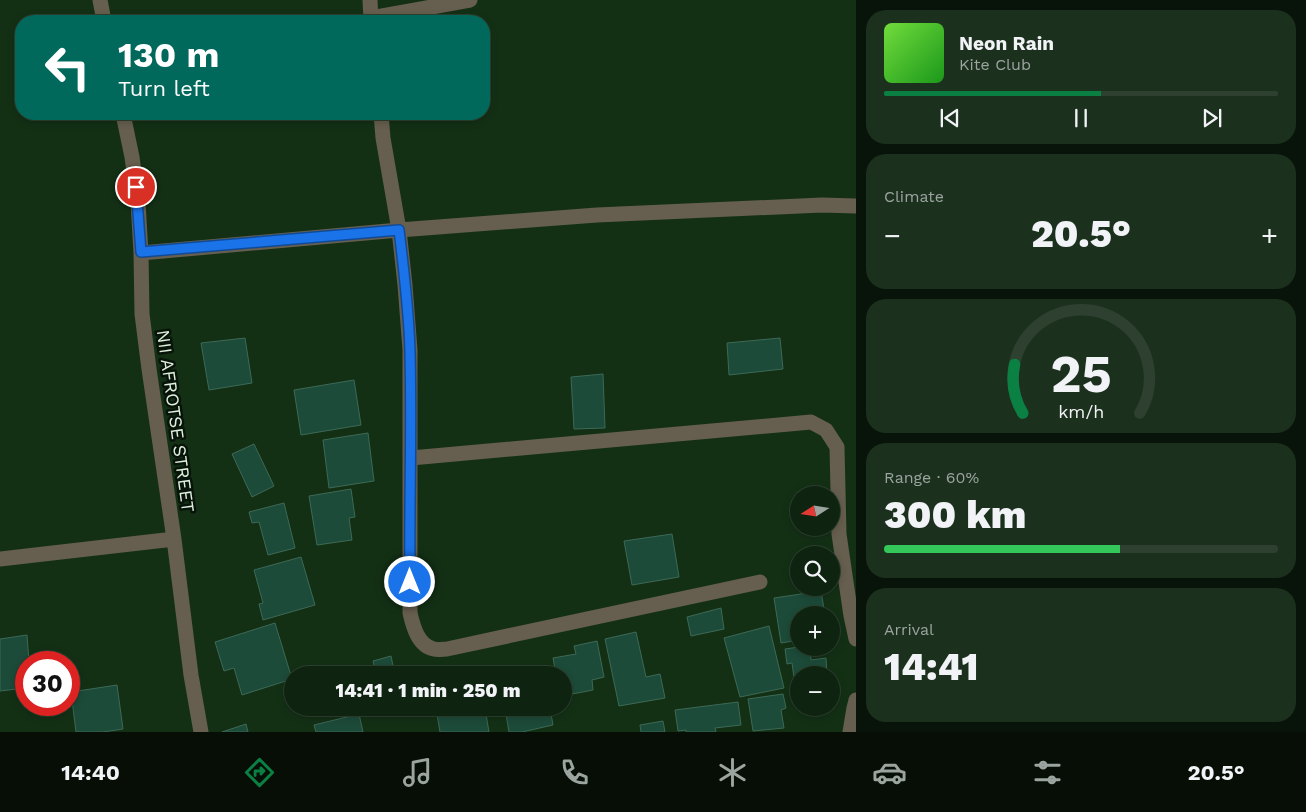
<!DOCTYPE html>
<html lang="en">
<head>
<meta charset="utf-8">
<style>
	body { margin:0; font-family:"Work Sans",sans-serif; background:#1c301e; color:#f1f3f6; height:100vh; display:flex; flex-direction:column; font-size:19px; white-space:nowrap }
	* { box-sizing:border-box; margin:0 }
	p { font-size:16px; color:#9ba49f }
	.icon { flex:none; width:28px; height:28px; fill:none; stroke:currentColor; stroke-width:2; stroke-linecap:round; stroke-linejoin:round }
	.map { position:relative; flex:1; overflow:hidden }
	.drawer { display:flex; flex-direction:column; gap:10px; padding:10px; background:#081409; width:450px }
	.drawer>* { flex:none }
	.banner { position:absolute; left:15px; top:15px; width:475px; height:105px; border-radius:20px; box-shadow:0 2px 8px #0003,0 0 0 1px #2e4130; background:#00695c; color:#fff; overflow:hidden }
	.needle { width:32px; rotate:258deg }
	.fabs { position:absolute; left:790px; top:486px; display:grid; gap:10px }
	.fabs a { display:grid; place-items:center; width:50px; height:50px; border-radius:50%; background:#0e2410; box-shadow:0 2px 8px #0003,0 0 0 1px #2e4130; font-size:25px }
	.speed { position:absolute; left:15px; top:651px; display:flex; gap:10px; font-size:25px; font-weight:700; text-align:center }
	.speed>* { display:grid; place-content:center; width:65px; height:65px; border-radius:50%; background:#0e2410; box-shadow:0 2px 8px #0003,0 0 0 1px #2e4130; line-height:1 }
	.speed .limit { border:8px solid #d22; background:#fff; color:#111 }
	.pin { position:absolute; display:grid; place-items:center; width:42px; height:42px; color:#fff; margin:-21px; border:2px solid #fff; border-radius:50%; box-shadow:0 1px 5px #0007 }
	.me { position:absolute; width:55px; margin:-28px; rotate:0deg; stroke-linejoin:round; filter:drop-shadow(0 0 4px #0008) }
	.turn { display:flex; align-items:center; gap:18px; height:105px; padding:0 20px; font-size:22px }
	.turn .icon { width:65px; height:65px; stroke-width:2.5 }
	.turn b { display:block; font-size:35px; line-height:42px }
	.big { font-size:38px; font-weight:800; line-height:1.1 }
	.drawer .widget { flex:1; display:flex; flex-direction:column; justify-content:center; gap:8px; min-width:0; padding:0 18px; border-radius:20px; background:#1c301e }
	.drawer .dial { align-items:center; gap:0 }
	.dial svg { height:130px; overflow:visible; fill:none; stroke:#2e4130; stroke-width:7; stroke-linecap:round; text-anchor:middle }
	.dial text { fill:#f1f3f6; stroke:none }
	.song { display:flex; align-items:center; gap:15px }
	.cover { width:60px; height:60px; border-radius:8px; background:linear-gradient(135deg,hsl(100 70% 55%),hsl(120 70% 35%)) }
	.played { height:5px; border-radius:2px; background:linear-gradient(90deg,#0b8043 55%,#2e4130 55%) }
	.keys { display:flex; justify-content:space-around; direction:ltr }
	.heat { display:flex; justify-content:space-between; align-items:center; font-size:28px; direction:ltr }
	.charge { height:8px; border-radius:4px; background:linear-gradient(90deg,#34c759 60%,#2e4130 0) }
	.trip { position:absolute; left:284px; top:666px; width:288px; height:50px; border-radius:25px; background:#0e2410; box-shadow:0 2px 8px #0003,0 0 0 1px #2e4130; font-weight:800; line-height:50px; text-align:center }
	.dock { display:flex; height:80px; justify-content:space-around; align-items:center; background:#060e06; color:#9ba49f }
	.dock .icon { width:35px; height:35px }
	.dock .active { color:#0b8043 }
	.dock b { font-size:22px; color:#f1f3f6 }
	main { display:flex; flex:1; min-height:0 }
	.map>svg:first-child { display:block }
	.building { fill:#1d4b39; stroke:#3d6956 }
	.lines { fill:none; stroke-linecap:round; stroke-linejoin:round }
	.street { stroke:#665e4e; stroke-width:15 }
	.route-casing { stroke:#114b97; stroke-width:12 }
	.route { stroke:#1a73e8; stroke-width:9 }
	.labels { text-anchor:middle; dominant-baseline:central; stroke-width:5; stroke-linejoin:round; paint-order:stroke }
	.street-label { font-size:18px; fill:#dff0de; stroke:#081409 }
</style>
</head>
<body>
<main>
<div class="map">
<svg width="856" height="732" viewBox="0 0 856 732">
	<rect width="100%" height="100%" fill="#133015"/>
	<path class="building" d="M245,338L252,383L209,390L201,343Z
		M780,338L783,369L729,375L727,343Z
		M603,374L605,428L574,429L571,377Z
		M354,380L361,425L301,435L294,390Z
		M368,433L374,481L329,488L323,440Z
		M254,444L274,486L252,497L232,454Z
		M351,489L355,517L349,518L352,540L317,545L309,496Z
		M284,503L295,548L268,555L259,522L252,523L249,512Z
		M672,534L679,577L632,585L624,541Z
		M301,557L315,605L263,620L259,604L263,603L254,570Z
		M821,591L825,615H799V640L781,643L774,598Z
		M721,608L724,629L691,636L687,617Z
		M275,623L292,679L242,695L234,668L224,671L215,642Z
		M769,626L784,688L740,697L724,638Z
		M636,632L646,677L660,674L665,698L619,706L605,639Z
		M27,635L29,662H26V688L0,691V639Z
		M597,641L604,677L592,680L593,690L562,696V675H556L553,658L576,654L574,646Z
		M799,647L810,648L811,660L826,658L827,675H799V692H796L792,663L787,664L785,649Z
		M391,656L395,675H376L373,661Z
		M117,685L123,729L103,732H76L71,692Z
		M783,694L786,708L781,710L784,728L753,731L748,699Z
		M738,702L741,725L715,728L716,732H686V730L678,731L675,710Z
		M436,708H485L489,732H440Z
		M505,708H550L553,725L522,732H509Z
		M359,714L363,732H316L314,725Z
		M663,721L665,732H641L640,725Z
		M246,724L248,732H222Z"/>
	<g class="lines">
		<path class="street" d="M100,0L104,21
			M370,0L371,21
			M371,18L470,0
			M123,114L132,157L138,202L141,253L142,314L149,369L174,539L191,675L201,732
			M381,114L383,138L399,230L405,285L410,350V613C413,626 418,646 434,649C438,650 443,649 447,649L760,582
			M141,253L399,230L597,215L822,205L856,206
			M411,458L811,422L826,430L837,447L839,534L851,616L856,639
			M0,559L174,539
			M850,732L854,708L856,700"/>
	</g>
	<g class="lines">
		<defs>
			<path id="route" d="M136,187L141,252L399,230C404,271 409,311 410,352C412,429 409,505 410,582"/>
		</defs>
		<use href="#route" class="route-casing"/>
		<use href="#route" class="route"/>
	</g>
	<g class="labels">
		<g class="street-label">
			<text transform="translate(176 421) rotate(82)">NII AFROTSE STREET</text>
		</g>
	</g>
</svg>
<div class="fabs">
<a><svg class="needle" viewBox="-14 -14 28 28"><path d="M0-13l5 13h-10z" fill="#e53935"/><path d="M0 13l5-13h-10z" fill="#9ba49f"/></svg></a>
<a><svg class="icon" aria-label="search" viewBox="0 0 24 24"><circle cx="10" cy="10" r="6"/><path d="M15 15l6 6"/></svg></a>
<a>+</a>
<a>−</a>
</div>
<div class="speed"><div class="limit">30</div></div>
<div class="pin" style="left:136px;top:187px;background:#d93025"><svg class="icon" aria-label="arrive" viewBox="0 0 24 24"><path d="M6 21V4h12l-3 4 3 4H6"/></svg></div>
<svg class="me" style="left:410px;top:582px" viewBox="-20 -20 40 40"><circle r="17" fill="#1a73e8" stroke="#fff" stroke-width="3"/><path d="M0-11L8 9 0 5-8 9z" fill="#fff"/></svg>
<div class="trip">14:41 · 1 min · 250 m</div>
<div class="banner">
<div class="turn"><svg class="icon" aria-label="left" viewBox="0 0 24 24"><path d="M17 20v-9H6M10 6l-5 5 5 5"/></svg><div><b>130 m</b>Turn left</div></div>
</div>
</div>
<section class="drawer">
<div class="widget">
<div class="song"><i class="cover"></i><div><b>Neon Rain</b><p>Kite Club</p></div></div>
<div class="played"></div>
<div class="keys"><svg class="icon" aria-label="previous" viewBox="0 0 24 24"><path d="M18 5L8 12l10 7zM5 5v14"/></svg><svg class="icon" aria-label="pause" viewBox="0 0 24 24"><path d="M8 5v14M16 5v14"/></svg><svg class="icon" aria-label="next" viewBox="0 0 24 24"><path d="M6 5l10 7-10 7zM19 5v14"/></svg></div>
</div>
<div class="widget"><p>Climate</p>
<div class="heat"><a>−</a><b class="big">20.5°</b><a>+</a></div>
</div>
<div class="widget dial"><svg viewBox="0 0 100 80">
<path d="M14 69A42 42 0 1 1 86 69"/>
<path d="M14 69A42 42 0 0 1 9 39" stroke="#0b8043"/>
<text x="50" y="56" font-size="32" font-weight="700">25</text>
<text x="50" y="72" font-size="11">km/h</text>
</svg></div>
<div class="widget"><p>Range · 60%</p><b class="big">300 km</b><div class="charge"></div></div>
<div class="widget"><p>Arrival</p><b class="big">14:41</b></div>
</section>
</main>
<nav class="dock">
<b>14:40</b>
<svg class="icon active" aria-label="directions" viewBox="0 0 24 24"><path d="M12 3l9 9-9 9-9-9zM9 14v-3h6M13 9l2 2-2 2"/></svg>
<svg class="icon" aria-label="music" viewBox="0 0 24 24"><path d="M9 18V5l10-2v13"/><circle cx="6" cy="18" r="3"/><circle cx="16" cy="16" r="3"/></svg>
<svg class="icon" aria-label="phone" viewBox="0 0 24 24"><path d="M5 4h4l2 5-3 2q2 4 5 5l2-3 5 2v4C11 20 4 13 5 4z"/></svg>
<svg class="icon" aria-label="climate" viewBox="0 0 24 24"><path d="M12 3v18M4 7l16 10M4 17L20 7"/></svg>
<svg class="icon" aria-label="car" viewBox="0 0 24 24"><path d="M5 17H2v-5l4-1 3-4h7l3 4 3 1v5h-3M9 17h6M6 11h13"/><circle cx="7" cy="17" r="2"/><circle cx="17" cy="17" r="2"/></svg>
<svg class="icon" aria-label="filters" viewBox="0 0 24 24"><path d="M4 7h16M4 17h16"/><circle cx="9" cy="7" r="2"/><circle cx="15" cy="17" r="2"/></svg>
<b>20.5°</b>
</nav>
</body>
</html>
